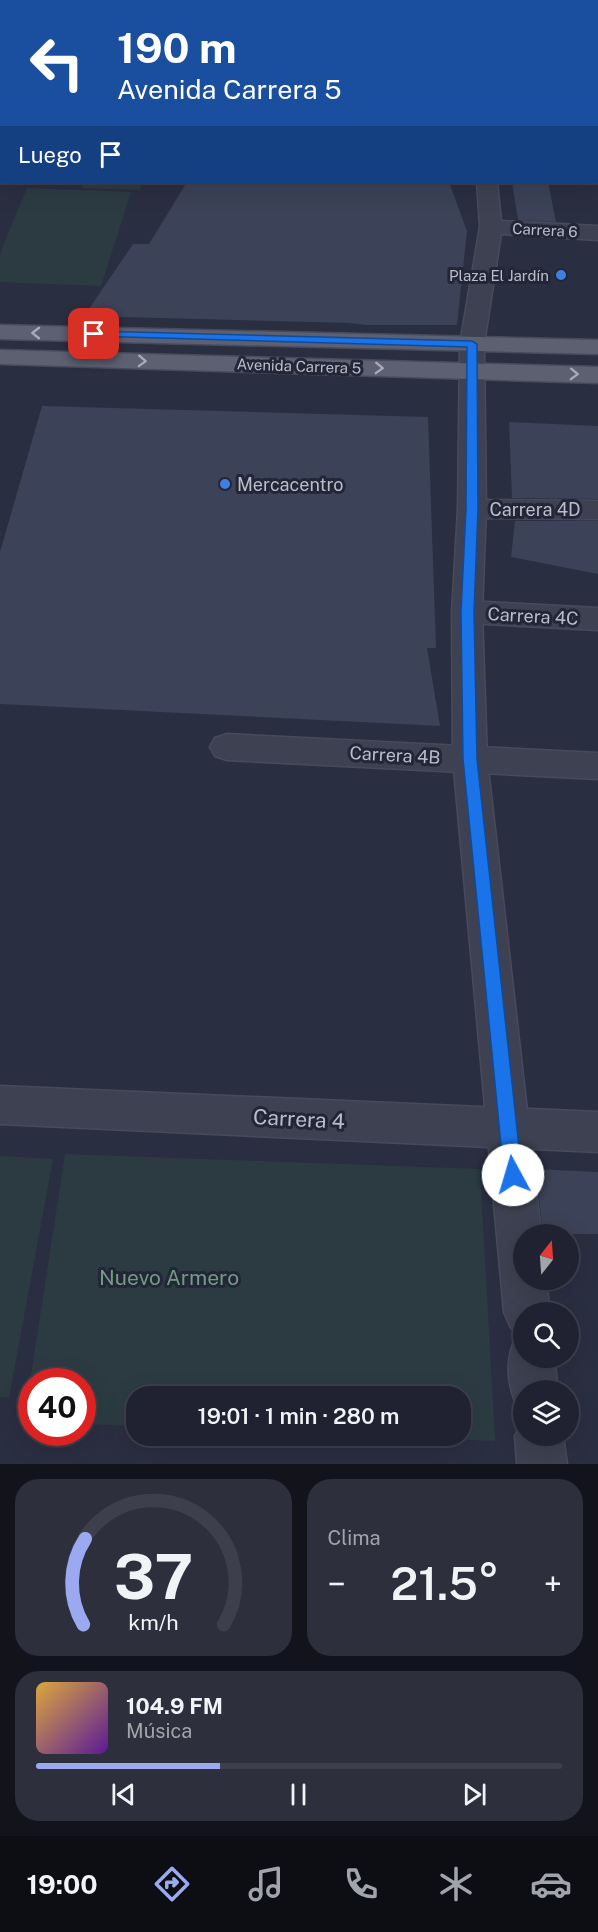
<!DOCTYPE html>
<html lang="es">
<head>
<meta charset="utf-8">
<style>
	body { margin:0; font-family:"Public Sans",sans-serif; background:#2d2f3d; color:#f1f3f6; height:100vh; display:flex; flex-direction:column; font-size:22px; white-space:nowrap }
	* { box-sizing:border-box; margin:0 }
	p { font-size:20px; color:#a2a4ab }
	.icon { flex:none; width:33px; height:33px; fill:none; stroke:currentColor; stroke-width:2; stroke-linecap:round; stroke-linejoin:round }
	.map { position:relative; height:1464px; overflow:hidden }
	.details { display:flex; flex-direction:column; gap:15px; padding:15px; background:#12131b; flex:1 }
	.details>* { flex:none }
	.top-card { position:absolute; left:0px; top:0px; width:598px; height:183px; box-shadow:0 6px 24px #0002,0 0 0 2px #3d3f4d; background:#1a4fa0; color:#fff; overflow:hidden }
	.needle { width:39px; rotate:17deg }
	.controls { position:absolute; left:513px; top:1224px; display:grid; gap:12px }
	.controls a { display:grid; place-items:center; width:66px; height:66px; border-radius:50%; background:#202231; box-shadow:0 6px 24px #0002,0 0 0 2px #3d3f4d; font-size:30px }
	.speed { position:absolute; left:18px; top:1368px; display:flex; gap:12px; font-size:30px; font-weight:700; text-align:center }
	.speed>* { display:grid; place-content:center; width:78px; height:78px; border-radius:50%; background:#202231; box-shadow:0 6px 24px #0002,0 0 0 2px #3d3f4d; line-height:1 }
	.speed .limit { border:9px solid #d22; background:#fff; color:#111 }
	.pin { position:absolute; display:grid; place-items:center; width:51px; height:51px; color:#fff; margin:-26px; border-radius:12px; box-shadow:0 3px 9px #0006 }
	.me { position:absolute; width:66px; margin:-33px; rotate:354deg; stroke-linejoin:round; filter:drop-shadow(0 0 4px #0008) }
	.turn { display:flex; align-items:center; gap:21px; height:126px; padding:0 18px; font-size:27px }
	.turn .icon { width:78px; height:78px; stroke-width:2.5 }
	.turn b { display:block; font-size:42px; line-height:51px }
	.then { display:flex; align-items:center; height:57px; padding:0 18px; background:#0003; gap:12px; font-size:22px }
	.big { font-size:45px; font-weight:600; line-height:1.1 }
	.details .card { flex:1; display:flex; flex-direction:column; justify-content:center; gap:9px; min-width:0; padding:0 21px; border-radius:24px; background:#2d2f3d }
	.details .dial { align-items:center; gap:0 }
	.dial svg { height:156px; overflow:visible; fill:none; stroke:#3d3f4d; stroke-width:7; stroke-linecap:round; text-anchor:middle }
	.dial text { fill:#f1f3f6; stroke:none }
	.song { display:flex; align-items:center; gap:18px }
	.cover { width:72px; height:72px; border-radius:9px; background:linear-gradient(135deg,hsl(40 70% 55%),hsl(270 70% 35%)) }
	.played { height:6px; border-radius:3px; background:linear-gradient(90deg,#9ba9f0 35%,#3d3f4d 35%) }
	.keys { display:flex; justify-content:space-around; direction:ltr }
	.heat { display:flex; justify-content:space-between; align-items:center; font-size:33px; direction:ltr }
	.details .tiles { flex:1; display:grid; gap:15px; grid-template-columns:1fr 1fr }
	.card:last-child { grid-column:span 2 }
	.trip { position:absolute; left:126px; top:1386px; width:345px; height:60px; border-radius:24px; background:#202231; box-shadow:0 6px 24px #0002,0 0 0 2px #3d3f4d; font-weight:600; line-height:60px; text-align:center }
	.tab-bar { display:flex; height:96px; justify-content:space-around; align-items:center; background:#0d0e14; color:#a2a4ab }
	.tab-bar .icon { width:42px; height:42px }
	.tab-bar .active { color:#9ba9f0 }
	.tab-bar b { font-size:27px; color:#f1f3f6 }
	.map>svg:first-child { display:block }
	.green { fill:#2c3b42 }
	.building { fill:#3c4257 }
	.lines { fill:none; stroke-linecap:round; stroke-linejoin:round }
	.minor-casing { stroke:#474a5b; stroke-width:3 }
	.tertiary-casing { stroke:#474a5b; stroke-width:3 }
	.primary-casing { stroke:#474a5b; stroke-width:3 }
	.minor { fill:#3e4151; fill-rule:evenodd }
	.tertiary { fill:#3e4151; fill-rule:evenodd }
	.primary { fill:#5c6071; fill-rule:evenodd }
	.oneway { stroke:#a8aab9 }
	.route { fill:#1a73e8; stroke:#114b97; stroke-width:1.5 }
	.shop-dot { fill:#3f7fe0; stroke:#222637; stroke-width:2 }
	.labels { text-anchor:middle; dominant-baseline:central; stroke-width:6; stroke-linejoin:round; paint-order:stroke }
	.far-street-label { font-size:15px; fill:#bbbdcb; stroke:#222637 }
	.far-poi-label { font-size:15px; fill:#bbbdcb; stroke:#222637; text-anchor:end }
	.poi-label { font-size:18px; fill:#bbbdcb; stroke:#222637; text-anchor:start }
	.street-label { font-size:18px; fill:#bbbdcb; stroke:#222637 }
	.near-street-label { font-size:21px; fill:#bbbdcb; stroke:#222637 }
	.near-park-label { font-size:21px; fill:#749a85; stroke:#222637 }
</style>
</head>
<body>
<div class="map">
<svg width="598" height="1464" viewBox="0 0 598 1464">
	<rect width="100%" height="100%" fill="#2a2e41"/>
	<path class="green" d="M86,0H582L573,2Z
		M84,182H142L140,190L82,188Z
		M27,188L131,192L101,286L0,282V253Z
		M65,1154L480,1169L495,1441L369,1436H460V1396H136V1426L83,1424L82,1382H32L31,1422L24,1421Z
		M0,1156L53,1159L9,1398L0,1397Z"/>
	<path class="building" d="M187,182H449L467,231L457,325H367L349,323L84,316L133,244H149Z
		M512,182H548L556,222L518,220Z
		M42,406L428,417L436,648H427L440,726L0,704V552Z
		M509,422L598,426V499L512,498Z
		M515,521H598V574L511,557Z
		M536,1169L598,1172V1234H543Z"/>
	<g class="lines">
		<defs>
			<path id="minor" d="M62,0H88L89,2H63Z
				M591,0H598V9L597,2Z
				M0,19H2V29H0Z
				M597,39H598V49H597Z
				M0,42H2V52H0Z
				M0,104H2V116H0Z
				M597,113H598V125H597Z
				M477,182H497L501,221L598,226V240L501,234L484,344L481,349L472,351L463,349L460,344L480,227Z
				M472,500L598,501V519L472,518L462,515L458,509L462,503Z
				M467,601L598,608V630L467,623L456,619L452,612L456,605Z
				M227,734L598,753V779L227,760L215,756L210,747L215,738Z
				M0,1086L598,1112V1152L0,1124Z"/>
			<path id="tertiary" d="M472,337L481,339L484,344L486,509L482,612L487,759L541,1234H524V1280H546L550,1312H524V1333L511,1328L504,1312L453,759L452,612L458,509L460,344L463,339Z
				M524,1338V1358H554L558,1390H524V1409L517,1407C508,1384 505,1364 514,1341Z
				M524,1418V1436H563L567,1464H517L515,1436Z"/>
			<path id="primary" d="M0,325L598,340V354L0,339Z
				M0,350L598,367V383L0,364Z"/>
		</defs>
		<use href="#minor" class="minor-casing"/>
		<use href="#tertiary" class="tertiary-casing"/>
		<use href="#primary" class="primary-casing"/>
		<use href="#minor" class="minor"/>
		<use href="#tertiary" class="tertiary"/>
		<use href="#primary" class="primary"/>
	</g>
	<defs><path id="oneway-chevron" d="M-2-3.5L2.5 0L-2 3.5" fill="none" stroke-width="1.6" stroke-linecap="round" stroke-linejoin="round" transform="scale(1.5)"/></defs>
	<g class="oneway">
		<use href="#oneway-chevron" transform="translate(36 333) rotate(-179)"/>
		<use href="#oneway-chevron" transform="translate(142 361) rotate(2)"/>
		<use href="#oneway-chevron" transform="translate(379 368) rotate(2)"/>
		<use href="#oneway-chevron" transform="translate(574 374) rotate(2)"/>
	</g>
	<path class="route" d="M94,331L472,341L477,344L478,509L474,612L477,759L522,1175L519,1181L513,1183L507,1181L504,1175L463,759L461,612L466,509L467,347L91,336V332Z"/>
	<g class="shop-dot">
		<circle cx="561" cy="275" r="6"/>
		<circle cx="225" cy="484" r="6"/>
	</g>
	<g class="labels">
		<g class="far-street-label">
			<text transform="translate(545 230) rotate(3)">Carrera 6</text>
			<text transform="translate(299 366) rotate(2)">Avenida Carrera 5</text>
		</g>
		<g class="far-poi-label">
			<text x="549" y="275">Plaza El Jardín</text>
		</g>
		<g class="poi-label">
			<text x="237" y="484">Mercacentro</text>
		</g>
		<g class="street-label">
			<text x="535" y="509">Carrera 4D</text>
			<text transform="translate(533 616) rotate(3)">Carrera 4C</text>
			<text transform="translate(395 755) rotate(3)">Carrera 4B</text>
		</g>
		<g class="near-street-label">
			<text transform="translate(299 1119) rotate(3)">Carrera 4</text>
		</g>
		<g class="near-park-label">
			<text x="169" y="1277">Nuevo Armero</text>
		</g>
	</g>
</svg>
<div class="controls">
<a><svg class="needle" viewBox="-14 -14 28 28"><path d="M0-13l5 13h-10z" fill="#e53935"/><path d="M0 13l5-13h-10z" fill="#a2a4ab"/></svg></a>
<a><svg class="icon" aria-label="search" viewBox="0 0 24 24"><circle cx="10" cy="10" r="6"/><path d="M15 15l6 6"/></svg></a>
<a><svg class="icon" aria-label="layers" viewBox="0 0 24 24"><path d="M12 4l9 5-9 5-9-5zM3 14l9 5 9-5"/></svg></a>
</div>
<div class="speed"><div class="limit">40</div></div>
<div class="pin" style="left:94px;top:334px;background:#d93025"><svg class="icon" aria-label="arrive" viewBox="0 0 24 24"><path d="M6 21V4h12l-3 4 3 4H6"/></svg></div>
<svg class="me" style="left:513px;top:1175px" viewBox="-20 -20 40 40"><circle r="19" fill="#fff"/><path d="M0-13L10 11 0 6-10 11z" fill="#1a73e8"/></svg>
<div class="trip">19:01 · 1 min · 280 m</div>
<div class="top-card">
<div class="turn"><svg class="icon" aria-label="left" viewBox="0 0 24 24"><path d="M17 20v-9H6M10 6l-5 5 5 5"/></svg><div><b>190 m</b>Avenida Carrera 5</div></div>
<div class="then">Luego<svg class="icon" aria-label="arrive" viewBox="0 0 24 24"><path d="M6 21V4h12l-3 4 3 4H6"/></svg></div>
</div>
</div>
<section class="details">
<div class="tiles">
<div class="card dial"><svg viewBox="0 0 100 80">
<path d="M14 69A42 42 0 1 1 86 69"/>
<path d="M14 69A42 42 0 0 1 15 25" stroke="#9ba9f0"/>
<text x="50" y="56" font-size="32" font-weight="700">37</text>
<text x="50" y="72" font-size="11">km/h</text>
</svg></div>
<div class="card"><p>Clima</p>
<div class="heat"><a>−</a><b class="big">21.5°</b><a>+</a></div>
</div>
<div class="card">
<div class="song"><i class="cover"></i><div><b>104.9 FM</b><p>Música</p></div></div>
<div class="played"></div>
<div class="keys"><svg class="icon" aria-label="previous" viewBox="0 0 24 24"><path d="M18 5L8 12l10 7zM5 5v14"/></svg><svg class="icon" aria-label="pause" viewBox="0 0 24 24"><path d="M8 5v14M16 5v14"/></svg><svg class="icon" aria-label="next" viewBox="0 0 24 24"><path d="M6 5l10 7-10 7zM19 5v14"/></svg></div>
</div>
</div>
</section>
<nav class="tab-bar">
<b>19:00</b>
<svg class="icon active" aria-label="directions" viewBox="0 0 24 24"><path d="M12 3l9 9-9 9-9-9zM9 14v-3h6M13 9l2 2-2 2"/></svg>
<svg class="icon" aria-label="music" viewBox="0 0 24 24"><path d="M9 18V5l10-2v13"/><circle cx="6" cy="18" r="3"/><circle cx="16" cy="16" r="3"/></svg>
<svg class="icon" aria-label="phone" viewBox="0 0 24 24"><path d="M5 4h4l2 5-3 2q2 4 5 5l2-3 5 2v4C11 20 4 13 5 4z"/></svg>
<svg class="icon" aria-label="climate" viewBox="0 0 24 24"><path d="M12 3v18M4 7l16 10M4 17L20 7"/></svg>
<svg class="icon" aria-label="car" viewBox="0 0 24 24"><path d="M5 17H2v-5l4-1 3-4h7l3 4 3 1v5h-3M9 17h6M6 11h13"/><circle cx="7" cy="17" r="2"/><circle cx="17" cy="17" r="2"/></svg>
</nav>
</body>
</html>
